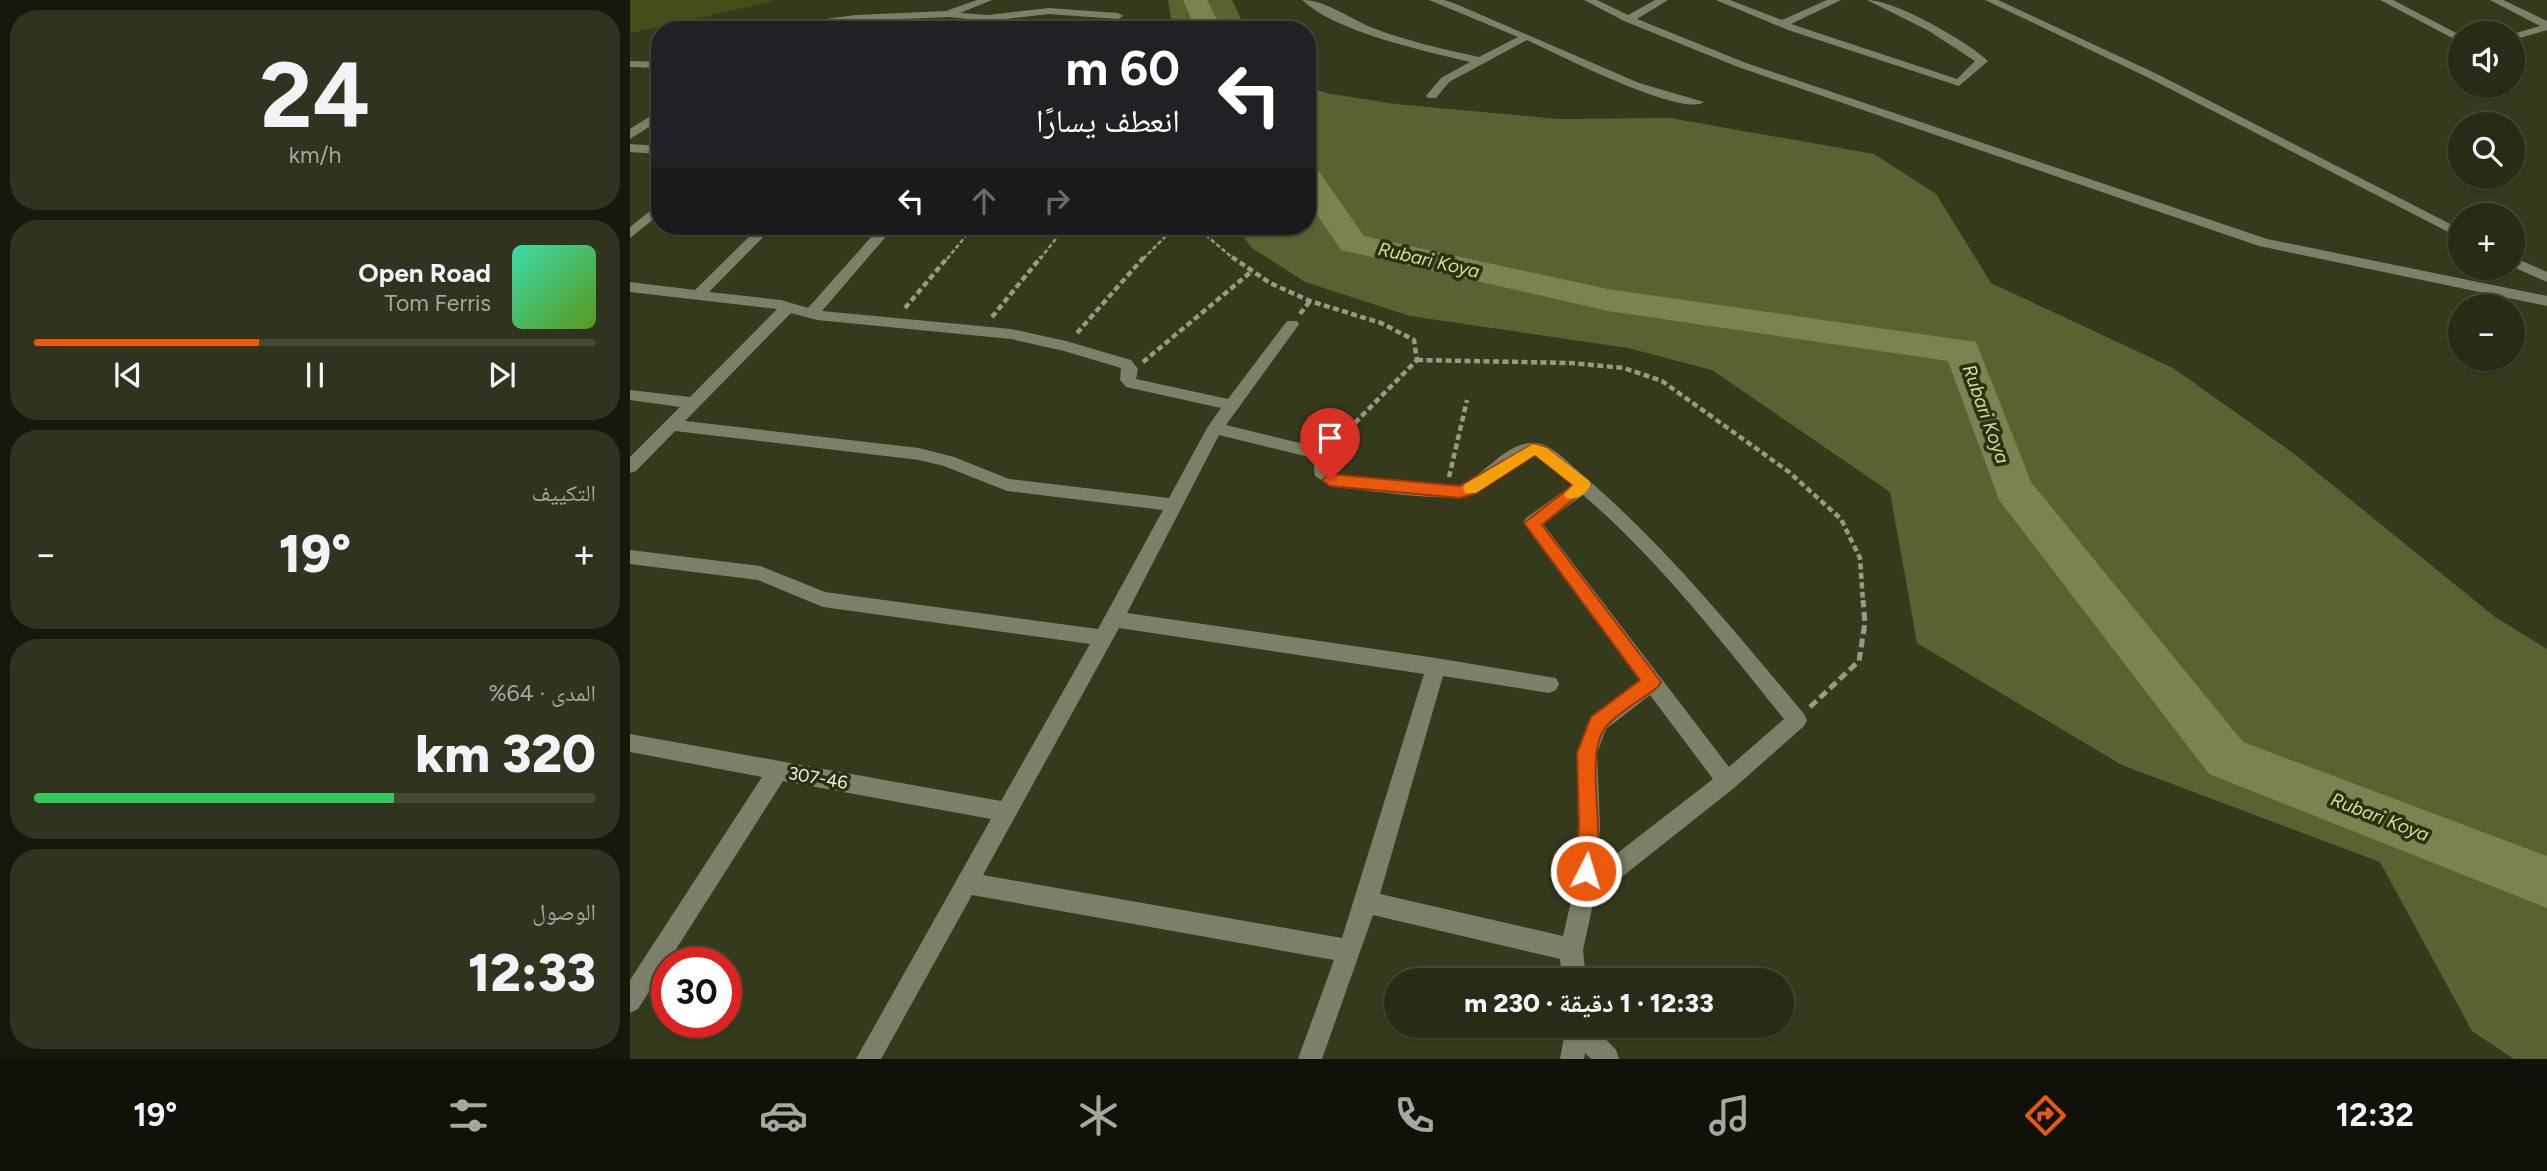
<!DOCTYPE html>
<html lang="ar">
<head>
<meta charset="utf-8">
<style>
	body { margin:0; font-family:Figtree,"Noto Naskh Arabic",sans-serif; background:#30341f; color:#f1f3f6; direction:rtl; height:100vh; display:flex; flex-direction:column; font-size:26px; white-space:nowrap }
	* { box-sizing:border-box; margin:0 }
	p { font-size:23px; color:#a5a7a1 }
	.icon { flex:none; width:38px; height:38px; fill:none; stroke:currentColor; stroke-width:2; stroke-linecap:round; stroke-linejoin:round }
	.map { position:relative; flex:1; overflow:hidden; direction:ltr }
	.drawer { display:flex; flex-direction:column; gap:10px; padding:10px; background:#16180c; width:630px }
	.drawer>* { flex:none }
	.guide { position:absolute; left:21px; top:21px; width:665px; height:214px; border-radius:28px; box-shadow:0 2px 5px #0004,0 0 0 2px #444835; direction:rtl; background:#202124; color:#fff; overflow:hidden }
	.fabs { position:absolute; left:1818px; top:21px; display:grid; gap:14px }
	.fabs a { display:grid; place-items:center; width:77px; height:77px; border-radius:50%; background:#282c16; box-shadow:0 2px 5px #0004,0 0 0 2px #444835; font-size:35px }
	.speed { position:absolute; left:21px; top:947px; display:flex; gap:14px; font-size:35px; font-weight:700; text-align:center }
	.speed>* { display:grid; place-content:center; width:91px; height:91px; border-radius:50%; background:#282c16; box-shadow:0 2px 5px #0004,0 0 0 2px #444835; line-height:1 }
	.speed .limit { border:10px solid #d22; background:#fff; color:#111 }
	.pin { position:absolute; display:grid; place-items:center; width:60px; height:60px; color:#fff; margin:-72px -30px; border-radius:50% 50% 50% 0; rotate:-45deg; box-shadow:0 0 7px #0007 }
	.pin .icon { rotate:45deg }
	.me { position:absolute; width:77px; margin:-38px; rotate:5deg; stroke-linejoin:round; filter:drop-shadow(0 0 5px #0008) }
	.turn { display:flex; align-items:center; gap:24px; height:147px; padding:0 21px; font-size:32px }
	.turn .icon { width:91px; height:91px; stroke-width:2.5 }
	.turn b { display:block; font-size:49px; line-height:60px }
	.lanes { display:flex; align-items:center; height:66px; padding:0 21px; background:#0003; justify-content:center; gap:35px; direction:ltr }
	.lanes .off { opacity:.35 }
	.big { font-size:52px; font-weight:800; line-height:1.1 }
	.drawer .card { flex:1; display:flex; flex-direction:column; justify-content:center; gap:10px; min-width:0; padding:0 24px; border-radius:28px; background:#30341f }
	.drawer .dial { align-items:center; gap:0 }
	.dial b { font-size:91px; line-height:1 }
	.song { display:flex; align-items:center; gap:21px }
	.cover { width:84px; height:84px; border-radius:10px; background:linear-gradient(135deg,hsl(160 70% 55%),hsl(90 70% 35%)) }
	.played { height:7px; border-radius:4px; background:linear-gradient(90deg,#ea580c 40%,#444835 40%) }
	.keys { display:flex; justify-content:space-around; direction:ltr }
	.heat { display:flex; justify-content:space-between; align-items:center; font-size:38px; direction:ltr }
	.charge { height:10px; border-radius:5px; background:linear-gradient(90deg,#34c759 64%,#444835 0) }
	.trip { position:absolute; left:754px; top:968px; width:410px; height:70px; border-radius:35px; background:#282c16; box-shadow:0 2px 5px #0004,0 0 0 2px #444835; font-weight:800; line-height:70px; text-align:center; direction:rtl }
	.tab-bar { display:flex; height:112px; justify-content:space-around; align-items:center; background:#101209; color:#a5a7a1 }
	.tab-bar .icon { width:49px; height:49px }
	.tab-bar .active { color:#ea580c }
	.tab-bar b { font-size:32px; color:#f1f3f6 }
	main { display:flex; flex:1; min-height:0 }
	.map>svg:first-child { display:block }
	.forest { fill:#5b6231 }
	.lines { fill:none; stroke-linecap:round; stroke-linejoin:round }
	.river { fill:#7b8350; fill-rule:evenodd }
	.building { fill:#454c1a }
	.path-far2 { stroke:#979b85; stroke-width:2.5; stroke-dasharray:4.5 2.5; stroke-linecap:butt }
	.path-far1 { stroke:#979b85; stroke-width:4.5; stroke-dasharray:6 3.5; stroke-linecap:butt }
	.path { stroke:#979b85; stroke-width:5; stroke-dasharray:9 4.5; stroke-linecap:butt }
	.minor { fill:#7c806a; fill-rule:evenodd }
	.route { fill:#ea580c; stroke:#983908; stroke-width:2 }
	.slow { fill:#f59e0b }
	.labels { text-anchor:middle; dominant-baseline:central; stroke-width:7; stroke-linejoin:round; paint-order:stroke }
	.street-label { font-size:18px; fill:#eef2e1; stroke:#2c3013 }
	.water-label { font-size:19px; font-style:italic; fill:#d3df91; stroke:#2c3013 }
</style>
</head>
<body>
<main>
<div class="map">
<svg width="1917" height="1059" viewBox="0 0 1917 1059">
	<rect width="100%" height="100%" fill="#363a1d"/>
	<path class="forest" d="M538,0H602L616,30H543Z
		M677,86L696,93L765,104L928,119L1040,118L1244,154L1306,194L1361,283L1543,368L1663,453L1865,617L1917,649V1059H1884L1842,1031L1750,862L1492,765L1287,643L1260,492L1082,370L998,348L780,316L675,282L622,248L605,226H677Z"/>
	<g class="lines">
		<path class="river" d="M553,0H577L592,30H566Z
			M677,168L688,170L734,236L978,289L1346,342L1401,482L1613,742L1917,856V908L1579,774L1369,500L1318,361L978,311L711,250L677,200Z"/>
	</g>
	<path class="building" d="M0,0H144V1L0,33Z"/>
	<g class="lines">
		<path class="path-far2" d="M565,226L604,259
			M317,259L344,226
			M410,259L436,226
			M513,259L546,226"/>
		<path class="path-far1" d="M602,257L640,283L680,301L751,323L784,340L787,360L704,444
			M275,308L318,257
			M670,314L680,301
			M362,317L411,257
			M447,333L514,257
			M787,360L941,363L994,368L1032,381L1159,472L1211,519L1230,558L1233,602
			M513,362L622,271
			M819,477L837,400"/>
		<path class="path" d="M1180,707L1229,661L1235,623L1233,600"/>
		<path class="minor" d="M347,0H362L330,13L358,15L419,8L488,13L493,16L488,19L419,14L358,21L319,17L226,21L162,30H131L136,27L226,15L316,11Z
			M672,0C696,0 720,19 743,28C777,41 813,49 849,57L888,37L799,0H814L826,4L1009,83L1074,102C1052,118 925,53 897,40L819,82L806,98H798L796,96L811,78L840,62C792,50 708,33 672,0Z
			M954,0H967L998,15L1025,0H1038L1007,19L1116,63L1637,239L1917,296V306L1629,246L1108,67L994,21Z
			M1086,0H1100L1152,20L1197,0H1211L1161,24L1327,79L1345,61L1299,31L1237,0C1265,0 1337,41 1358,61L1329,86L1158,30Z
			M1355,0H1368L1527,74L1830,229V238L1519,78Z
			M1750,0H1763L1830,35V42Z
			M1860,0H1873L1917,21V30L1883,40V34L1910,26Z
			M0,61L30,62V68L0,67Z
			M30,110V120L0,139V129Z
			M0,144L30,146V154L0,152Z
			M30,203V214L0,238V227Z
			M130,226H144L79,292L151,300L178,308L251,226H265L192,311L381,329L436,341L501,360L508,369L506,379L598,399L657,321H667L669,324L667,327L596,425L694,449L701,458L700,470L704,474L826,486C854,479 874,441 905,443C922,444 937,462 949,472C1033,543 1103,629 1174,714L1177,720L1174,726L1104,788L964,899L953,950L956,980H932L930,959L743,915L692,1059H668L704,960L342,895L251,1059H226L361,819L153,781L8,1009L0,1013V980L132,777L0,752V734L371,801L460,644L193,607L128,580L0,564V550L130,566L195,592L468,629L533,510L377,491L314,466L289,460L45,431L6,471L0,473V457L50,407L0,400V390L60,397L147,309L0,292V282L65,290ZM161,313L187,320L381,339L434,351L491,368L490,380L496,387L591,408L577,428L539,498L379,479L324,457L289,448L55,421ZM589,435L683,458L685,476L700,486C730,489 816,503 840,495C864,486 880,461 904,455L942,485L896,518L893,523L1009,680L961,717L947,753L948,826L943,893L933,936L750,894L813,676L919,693L926,690L929,684L926,678L806,658L497,613ZM953,495C1029,560 1091,641 1154,719L1099,767L913,524ZM489,628L794,674L712,938L353,875ZM1020,695L1083,779L967,869L970,826L967,753L976,729Z
			M1883,257L1917,272V282L1883,267Z
			M936,1026H963L986,1050L989,1059H961L955,1053L954,1059H930Z"/>
	</g>
	<path class="route" d="M903,444L917,448L961,485L912,525L1031,682L1028,687C1013,699 987,713 976,727C952,756 979,838 963,878L956,881L948,878L945,871L949,826L947,753L961,717L1010,680L894,523L943,485L905,455L844,494L830,498L700,486L692,480L700,474L830,486Z"/>
	<path class="slow" d="M903,444L917,448L959,481L961,485C956,494 946,501 936,498L934,494L943,485L905,455L846,493H835L833,488L835,484Z"/>
	<g class="labels">
		<g class="street-label">
			<text transform="translate(188 778) rotate(10)">307-46</text>
		</g>
		<g class="water-label">
			<text transform="translate(799 260) rotate(13)">Rubari Koya</text>
			<text transform="translate(1356 414) rotate(70)">Rubari Koya</text>
			<text transform="translate(1750 817) rotate(21)">Rubari Koya</text>
		</g>
	</g>
</svg>
<div class="fabs">
<a><svg class="icon" aria-label="sound" viewBox="0 0 24 24"><path d="M4 9h4l5-4v14l-5-4H4zM17 9q2 3 0 6"/></svg></a>
<a><svg class="icon" aria-label="search" viewBox="0 0 24 24"><circle cx="10" cy="10" r="6"/><path d="M15 15l6 6"/></svg></a>
<a>+</a>
<a>−</a>
</div>
<div class="speed"><div class="limit">30</div></div>
<div class="pin" style="left:700px;top:480px;background:#d93025"><svg class="icon" aria-label="arrive" viewBox="0 0 24 24"><path d="M6 21V4h12l-3 4 3 4H6"/></svg></div>
<svg class="me" style="left:956px;top:871px" viewBox="-20 -20 40 40"><circle r="17" fill="#ea580c" stroke="#fff" stroke-width="3"/><path d="M0-11L8 9 0 5-8 9z" fill="#fff"/></svg>
<div class="trip">12:33 · 1 دقيقة · 230 m</div>
<div class="guide">
<div class="turn"><svg class="icon" aria-label="left" viewBox="0 0 24 24"><path d="M17 20v-9H6M10 6l-5 5 5 5"/></svg><div><b>60 m</b>انعطف يسارًا</div></div>
<div class="lanes"><svg class="icon" aria-label="left" viewBox="0 0 24 24"><path d="M17 20v-9H6M10 6l-5 5 5 5"/></svg><svg class="icon off" aria-label="ahead" viewBox="0 0 24 24"><path d="M12 20V5M6 11l6-6 6 6"/></svg><svg class="icon off" aria-label="right" viewBox="0 0 24 24"><path d="M7 20v-9h11M14 6l5 5-5 5"/></svg></div>
</div>
</div>
<section class="drawer">
<div class="card dial"><b>24</b><p>km/h</p></div>
<div class="card">
<div class="song"><i class="cover"></i><div><b>Open Road</b><p>Tom Ferris</p></div></div>
<div class="played"></div>
<div class="keys"><svg class="icon" aria-label="previous" viewBox="0 0 24 24"><path d="M18 5L8 12l10 7zM5 5v14"/></svg><svg class="icon" aria-label="pause" viewBox="0 0 24 24"><path d="M8 5v14M16 5v14"/></svg><svg class="icon" aria-label="next" viewBox="0 0 24 24"><path d="M6 5l10 7-10 7zM19 5v14"/></svg></div>
</div>
<div class="card"><p>التكييف</p>
<div class="heat"><a>−</a><b class="big">19°</b><a>+</a></div>
</div>
<div class="card"><p>المدى · 64%</p><b class="big">320 km</b><div class="charge"></div></div>
<div class="card"><p>الوصول</p><b class="big">12:33</b></div>
</section>
</main>
<nav class="tab-bar">
<b>12:32</b>
<svg class="icon active" aria-label="directions" viewBox="0 0 24 24"><path d="M12 3l9 9-9 9-9-9zM9 14v-3h6M13 9l2 2-2 2"/></svg>
<svg class="icon" aria-label="music" viewBox="0 0 24 24"><path d="M9 18V5l10-2v13"/><circle cx="6" cy="18" r="3"/><circle cx="16" cy="16" r="3"/></svg>
<svg class="icon" aria-label="phone" viewBox="0 0 24 24"><path d="M5 4h4l2 5-3 2q2 4 5 5l2-3 5 2v4C11 20 4 13 5 4z"/></svg>
<svg class="icon" aria-label="climate" viewBox="0 0 24 24"><path d="M12 3v18M4 7l16 10M4 17L20 7"/></svg>
<svg class="icon" aria-label="car" viewBox="0 0 24 24"><path d="M5 17H2v-5l4-1 3-4h7l3 4 3 1v5h-3M9 17h6M6 11h13"/><circle cx="7" cy="17" r="2"/><circle cx="17" cy="17" r="2"/></svg>
<svg class="icon" aria-label="filters" viewBox="0 0 24 24"><path d="M4 7h16M4 17h16"/><circle cx="9" cy="7" r="2"/><circle cx="15" cy="17" r="2"/></svg>
<b>19°</b>
</nav>
</body>
</html>
